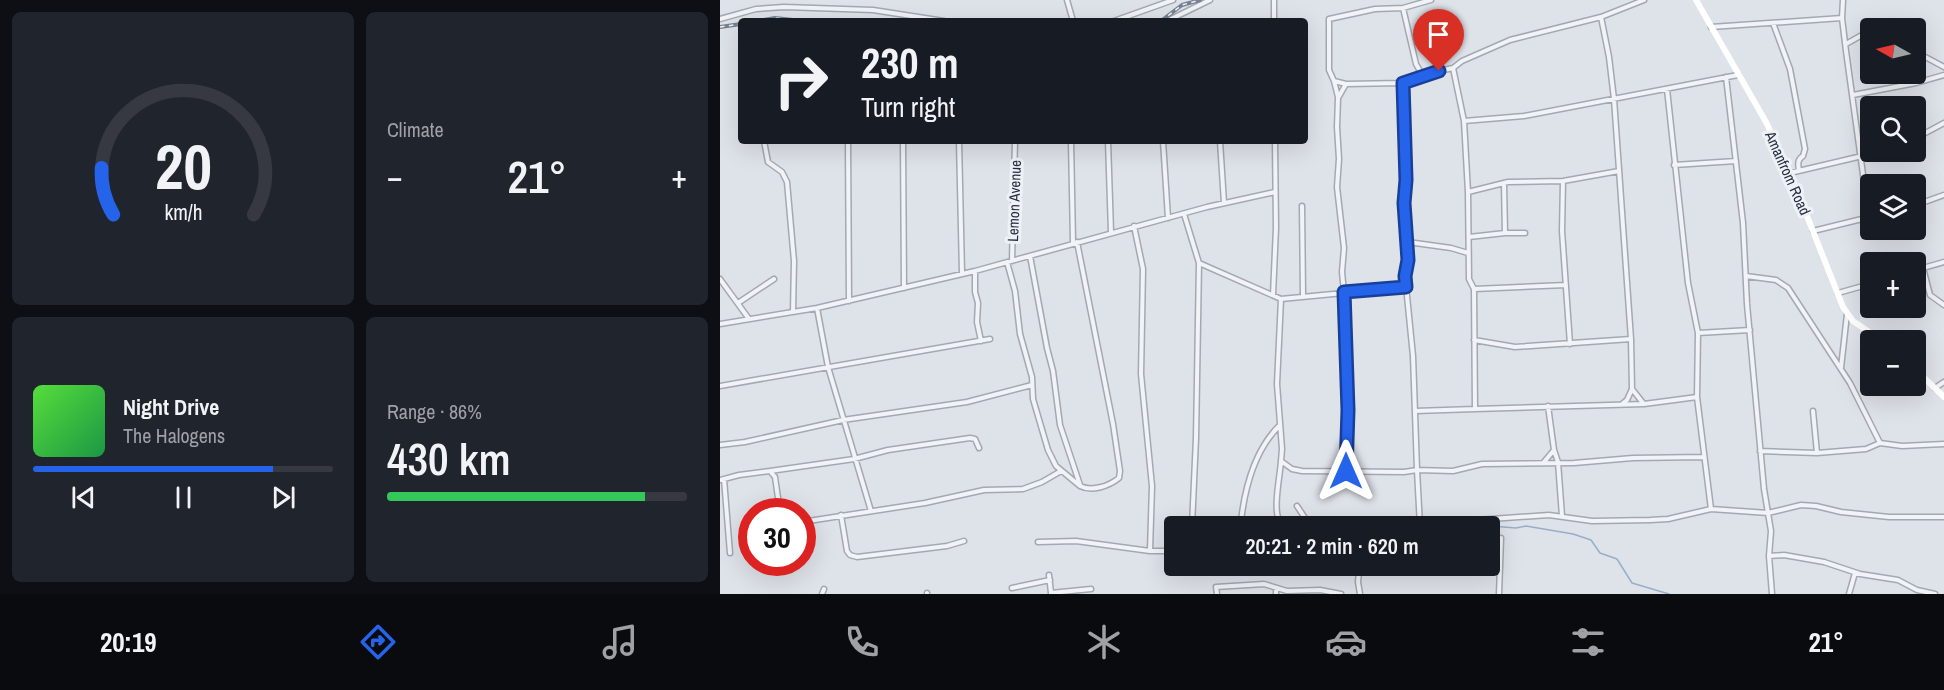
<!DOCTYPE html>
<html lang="en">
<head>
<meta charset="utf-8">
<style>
	body { margin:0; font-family:"Archivo Narrow",sans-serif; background:#20242c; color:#f1f3f6; height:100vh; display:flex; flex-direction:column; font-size:22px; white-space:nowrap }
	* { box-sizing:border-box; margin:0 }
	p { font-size:20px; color:#9ea1a6 }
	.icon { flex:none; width:33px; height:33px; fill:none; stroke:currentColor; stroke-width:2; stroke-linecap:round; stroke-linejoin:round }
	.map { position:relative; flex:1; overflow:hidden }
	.details { display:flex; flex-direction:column; gap:12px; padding:12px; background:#0d0f14; width:720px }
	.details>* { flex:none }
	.banner { position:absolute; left:18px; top:18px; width:570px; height:126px; border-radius:6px; box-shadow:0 6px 24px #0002; background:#171b24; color:#f1f3f6; overflow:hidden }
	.needle { width:39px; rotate:278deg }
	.buttons { position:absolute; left:1140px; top:18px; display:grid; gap:12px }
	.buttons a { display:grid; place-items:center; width:66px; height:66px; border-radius:6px; background:#171b24; box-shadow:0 6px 24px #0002; font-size:30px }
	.speed { position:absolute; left:18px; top:498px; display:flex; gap:12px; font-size:30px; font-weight:700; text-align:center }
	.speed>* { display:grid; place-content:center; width:78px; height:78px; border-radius:50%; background:#171b24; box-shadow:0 6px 24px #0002; line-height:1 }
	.speed .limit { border:9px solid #d22; background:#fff; color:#111 }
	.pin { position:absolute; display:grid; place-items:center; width:51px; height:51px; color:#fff; margin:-62px -26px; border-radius:50% 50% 50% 0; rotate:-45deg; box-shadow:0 0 6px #0007 }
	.pin .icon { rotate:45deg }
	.me { position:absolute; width:66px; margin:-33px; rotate:0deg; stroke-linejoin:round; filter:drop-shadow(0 0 4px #0008) }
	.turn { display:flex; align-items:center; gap:21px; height:126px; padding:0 24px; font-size:27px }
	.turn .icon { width:78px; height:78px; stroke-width:2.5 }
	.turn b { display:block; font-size:42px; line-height:51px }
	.big { font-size:45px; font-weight:600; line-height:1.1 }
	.details .tile { flex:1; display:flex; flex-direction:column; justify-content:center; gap:9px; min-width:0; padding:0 21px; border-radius:9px; background:#20242c }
	.details .dial { align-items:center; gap:0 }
	.dial svg { height:156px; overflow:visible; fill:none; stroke:#363941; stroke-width:7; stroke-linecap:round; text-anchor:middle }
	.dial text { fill:#f1f3f6; stroke:none }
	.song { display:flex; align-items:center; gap:18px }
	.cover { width:72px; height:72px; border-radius:9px; background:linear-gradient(135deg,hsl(110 70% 55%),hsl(140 70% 35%)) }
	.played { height:6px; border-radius:3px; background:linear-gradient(90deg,#2563eb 80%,#363941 80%) }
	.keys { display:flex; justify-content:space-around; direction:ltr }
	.heat { display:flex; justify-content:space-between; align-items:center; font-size:33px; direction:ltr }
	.charge { height:9px; border-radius:4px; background:linear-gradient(90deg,#34c759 86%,#363941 0) }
	.details .tiles { flex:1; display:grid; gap:12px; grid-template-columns:repeat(2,1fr) }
	.trip { position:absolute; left:444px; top:516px; width:336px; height:60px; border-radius:6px; background:#171b24; box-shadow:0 6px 24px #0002; font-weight:600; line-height:60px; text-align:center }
	.menu { display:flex; height:96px; justify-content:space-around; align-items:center; background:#090b0e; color:#9ea1a6 }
	.menu .icon { width:42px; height:42px }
	.menu .on { color:#2563eb }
	.menu b { font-size:27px; color:#f1f3f6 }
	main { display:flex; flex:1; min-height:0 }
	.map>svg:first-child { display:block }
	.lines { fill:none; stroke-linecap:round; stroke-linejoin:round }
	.stream { stroke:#97afcb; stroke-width:1.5 }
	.street-casing { stroke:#a3a9b3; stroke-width:7 }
	.street { stroke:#f1f3f7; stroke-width:4 }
	.secondary { stroke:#fff; stroke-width:6 }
	.rail-casing { stroke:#778193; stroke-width:4 }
	.rail { stroke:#eef1f6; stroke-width:1.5; stroke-dasharray:4.5; stroke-linecap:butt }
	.route-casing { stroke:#184099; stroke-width:15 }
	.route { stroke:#2563eb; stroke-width:10 }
	.labels { text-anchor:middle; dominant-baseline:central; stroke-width:6; stroke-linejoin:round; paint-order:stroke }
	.street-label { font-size:15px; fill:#262f41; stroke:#eef1f6 }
</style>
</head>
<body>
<main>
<section class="details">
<div class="tiles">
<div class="tile dial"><svg viewBox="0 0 100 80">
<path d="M14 69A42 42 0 1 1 86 69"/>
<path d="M14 69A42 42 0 0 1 8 45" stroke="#2563eb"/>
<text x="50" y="56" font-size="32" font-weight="700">20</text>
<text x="50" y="72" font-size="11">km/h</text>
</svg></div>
<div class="tile"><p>Climate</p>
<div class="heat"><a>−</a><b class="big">21°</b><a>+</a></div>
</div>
<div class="tile">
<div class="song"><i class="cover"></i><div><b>Night Drive</b><p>The Halogens</p></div></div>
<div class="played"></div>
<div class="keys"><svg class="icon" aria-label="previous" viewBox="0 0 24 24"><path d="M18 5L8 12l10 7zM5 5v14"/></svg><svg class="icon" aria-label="pause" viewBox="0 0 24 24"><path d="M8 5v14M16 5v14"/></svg><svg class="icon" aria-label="next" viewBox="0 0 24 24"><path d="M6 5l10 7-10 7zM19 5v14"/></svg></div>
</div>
<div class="tile"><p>Range · 86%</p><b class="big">430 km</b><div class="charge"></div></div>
</div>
</section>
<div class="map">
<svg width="1224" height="594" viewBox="0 0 1224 594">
	<rect width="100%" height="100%" fill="#dee2e9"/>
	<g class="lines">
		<path class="stream" d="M737,526L746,524L796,528L806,526L853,534L871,540L880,553L897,559L912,583L949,594"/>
		<defs>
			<path id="street" d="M347,0L353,21
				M554,0V21
				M1123,0L1122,18L1126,51L1149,218
				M683,8L696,64L700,71L704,74
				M881,17L889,57L894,99L911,339L912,389L907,400L902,404
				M0,19L36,9L64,7L153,10L224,21
				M394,21L453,0
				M447,21L490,0
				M1053,23L1070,69L1085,149L1083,156C1077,160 1078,164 1079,171
				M991,27L1122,18
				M1126,44L1142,35L1150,34
				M1196,52L1224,67
				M733,68L742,61L790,40L881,17L924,0
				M1006,77L1023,223L1027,304L1044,489L1051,531L1049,556L1052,594
				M614,81L618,97
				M683,83L626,84L614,81L609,70V19L655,9L683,8L711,0
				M947,89L968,283L978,333L977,397L991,509
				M1133,95L1196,83L1224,75
				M744,121L804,116L1018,75
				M1196,138L1224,123
				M44,141L48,162L62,172L67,182L74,261L73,312
				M128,141L129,301
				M183,141L184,288
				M239,141L242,273
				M351,141L353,242
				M388,141L391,232
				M443,141L448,218
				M500,141L504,203
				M954,165L1016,161
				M1070,173L1159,152
				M843,181L842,231L850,344
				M784,184L785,233
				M748,192L788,182L843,181L899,171
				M1196,205L1224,195
				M582,206L583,295
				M464,214L479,263L561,299L686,287
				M414,226L423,269L421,374L432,486L430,551
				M1093,231L1150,217
				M749,237L785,233H805
				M688,242L731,248L748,253
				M310,256L327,348L333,371L340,425L360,485
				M292,261L295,141
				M287,262L295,291L300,334L312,377L313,399L328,450L336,466L360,486C372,492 389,486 399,478L400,471L393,424L357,242
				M1203,268L1210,295L1224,305
				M1196,270L1224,262
				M255,271V292L258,303L257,322L261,341
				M1026,276L1056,280L1068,288L1130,383L1160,443
				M0,279L29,319
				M754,289L755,409L924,404L977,397
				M1118,293L1150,284
				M553,295L556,228L555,141
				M561,299L557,384L562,449L561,461L572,469L582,471L684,472L697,470L693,356L685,276L688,260L684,203L686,180L683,83L705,74L733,68L744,121L748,192L749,279L754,289L846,285
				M18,303L54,279
				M97,308L108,367L151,511
				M0,324L97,308L255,271L487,207L555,192
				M978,333L1030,330
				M754,340L795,347L911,339
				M1121,368L1127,314
				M0,386L270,339
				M1215,388L1224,382
				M912,389L923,403
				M828,406L834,450L838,462L842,516
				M695,411L755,409
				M1093,411L1097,453
				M0,445L25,442L123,420L247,402L312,385
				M1040,451L1097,453L1146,449L1160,443L1182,446L1224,444
				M561,461C560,476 553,508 559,520C573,529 597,525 615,526
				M824,462L834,450
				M50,471L134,459L168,450L250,438L255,439L259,448
				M626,471L628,410L625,302L622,272L624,248L617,187L619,159L617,127L618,98L626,84
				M4,479L10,553
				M0,480L19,475L50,471L55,477L60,512
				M577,506L585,518L593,524
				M121,515L127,551L130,555L137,557L227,546L244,541
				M521,521C525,487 534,451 559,426
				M82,522L205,503L264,490L303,489L322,482L341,471
				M700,524L829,515L872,521L930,520L948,519L991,509L1048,513L1081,505L1096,506L1121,512L1169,517H1224
				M472,526L476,438L479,263
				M638,526H646
				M700,526L697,470L733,471L762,464L854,463L913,458L983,457
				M318,542L356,541L430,551H447
				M1049,556L1064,555L1104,562L1140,574L1178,580L1197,590L1215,594
				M639,571L638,582L640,594
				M329,575L331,593
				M292,588L330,580
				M556,588V594
				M207,593V594
				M331,593L371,589
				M102,594L104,589
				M497,594L496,587L544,584L567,591L600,590L621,594
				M779,594L781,538
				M1129,594L1135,573"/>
		</defs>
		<use href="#street" class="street-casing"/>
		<use href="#street" class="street"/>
		<path class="secondary" d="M976,0L1046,122L1070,173L1123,307L1133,321L1161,340
			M1196,370L1224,397"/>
		<defs>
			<path id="rail" d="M38,21L55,18L82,21
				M441,21L462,5L480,0
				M0,27L21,24"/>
		</defs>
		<use href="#rail" class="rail-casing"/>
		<use href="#rail" class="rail"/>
	</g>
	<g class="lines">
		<defs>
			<path id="route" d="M626,471L628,410L624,292L686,287L685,276L688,260L684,203L686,180L683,83L719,71"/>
		</defs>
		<use href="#route" class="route-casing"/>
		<use href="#route" class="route"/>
	</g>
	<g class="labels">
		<g class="street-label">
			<text transform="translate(1068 173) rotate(66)">Amanfrom Road</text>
			<text transform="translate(294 201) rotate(-88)">Lemon Avenue</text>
		</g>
	</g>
</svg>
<div class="buttons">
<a><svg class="needle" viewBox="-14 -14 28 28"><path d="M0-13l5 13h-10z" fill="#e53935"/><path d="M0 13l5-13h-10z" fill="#9ea1a6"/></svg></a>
<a><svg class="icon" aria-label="search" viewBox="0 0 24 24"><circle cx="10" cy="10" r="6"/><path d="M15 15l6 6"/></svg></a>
<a><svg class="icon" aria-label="layers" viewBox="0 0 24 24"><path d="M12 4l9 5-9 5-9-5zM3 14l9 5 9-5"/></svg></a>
<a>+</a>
<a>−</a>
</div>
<div class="speed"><div class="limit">30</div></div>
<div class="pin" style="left:719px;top:71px;background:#d93025"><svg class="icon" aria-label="arrive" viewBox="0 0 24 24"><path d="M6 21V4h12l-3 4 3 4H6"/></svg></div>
<svg class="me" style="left:626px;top:471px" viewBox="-20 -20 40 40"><path d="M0-17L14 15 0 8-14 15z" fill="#2563eb" stroke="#fff" stroke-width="4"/></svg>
<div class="trip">20:21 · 2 min · 620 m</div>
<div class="banner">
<div class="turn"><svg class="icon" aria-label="right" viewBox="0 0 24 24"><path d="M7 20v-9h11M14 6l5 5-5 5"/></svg><div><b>230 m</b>Turn right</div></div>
</div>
</div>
</main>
<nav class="menu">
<b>20:19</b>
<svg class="icon on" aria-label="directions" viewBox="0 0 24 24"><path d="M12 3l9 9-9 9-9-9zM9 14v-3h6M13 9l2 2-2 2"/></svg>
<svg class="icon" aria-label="music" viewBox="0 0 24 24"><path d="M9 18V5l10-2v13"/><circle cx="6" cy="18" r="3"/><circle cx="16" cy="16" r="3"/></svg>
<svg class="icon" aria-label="phone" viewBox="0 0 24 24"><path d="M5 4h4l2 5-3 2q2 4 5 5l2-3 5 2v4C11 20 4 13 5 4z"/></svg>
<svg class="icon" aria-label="climate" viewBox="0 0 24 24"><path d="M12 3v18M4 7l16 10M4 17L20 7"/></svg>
<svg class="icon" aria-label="car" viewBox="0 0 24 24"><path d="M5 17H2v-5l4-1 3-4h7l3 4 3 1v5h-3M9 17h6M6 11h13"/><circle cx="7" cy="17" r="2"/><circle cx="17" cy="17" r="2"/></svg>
<svg class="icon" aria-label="filters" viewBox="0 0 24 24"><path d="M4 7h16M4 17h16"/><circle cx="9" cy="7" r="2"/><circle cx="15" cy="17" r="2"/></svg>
<b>21°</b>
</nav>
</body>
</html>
